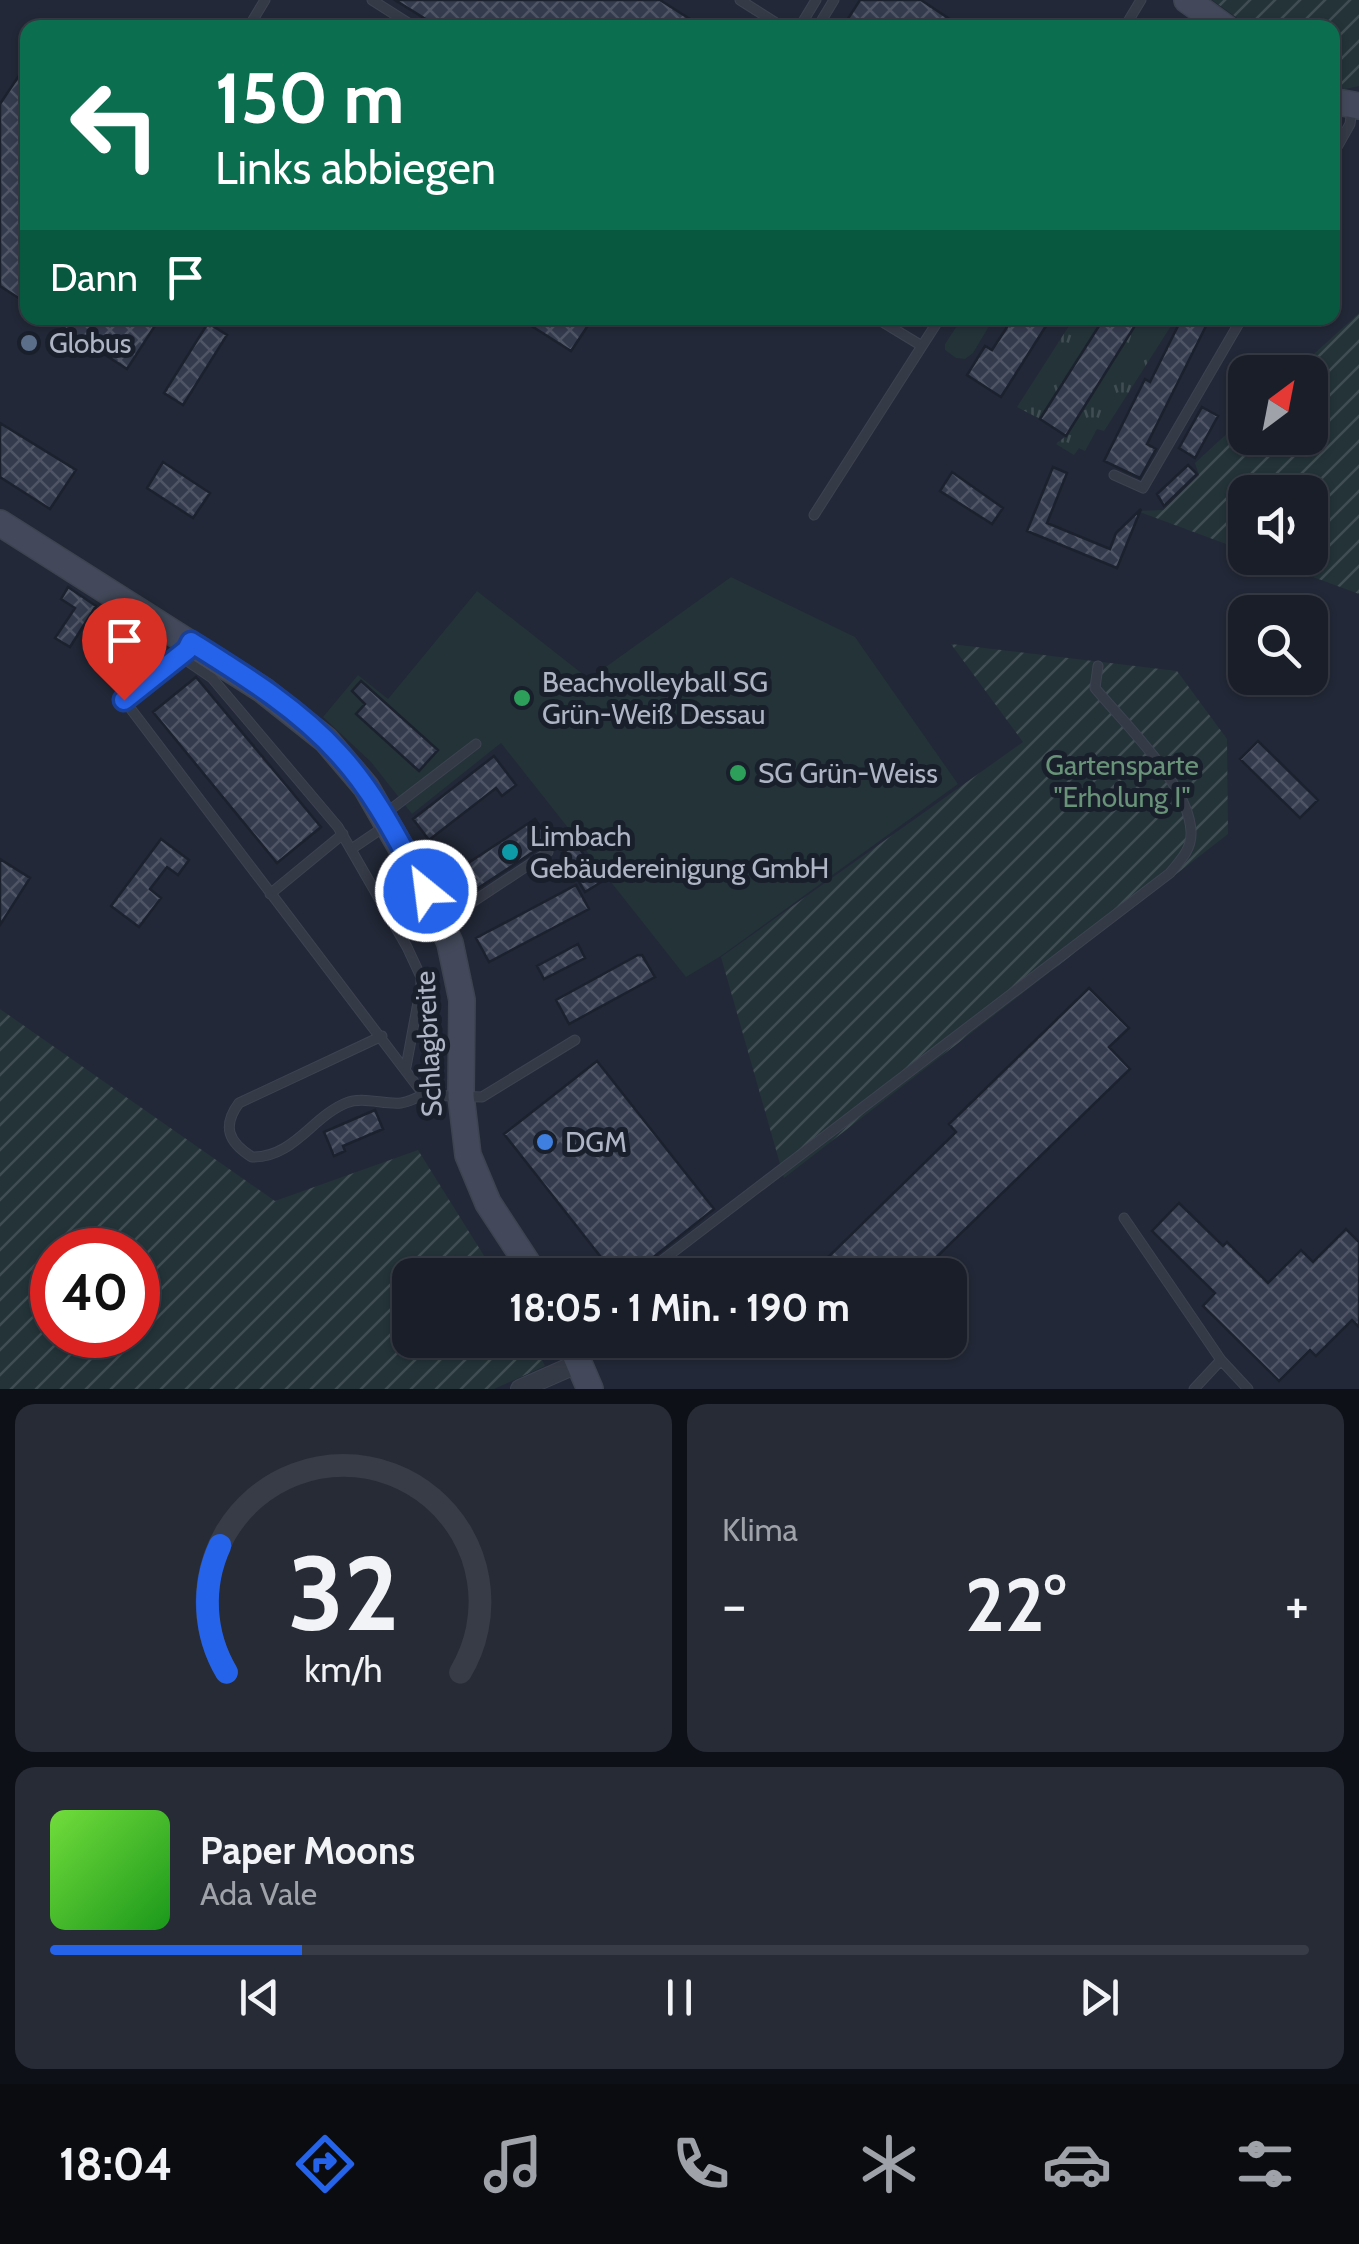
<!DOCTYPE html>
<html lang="de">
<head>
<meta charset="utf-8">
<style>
	body { margin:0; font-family:Cabin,sans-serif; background:#272b35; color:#f1f3f6; height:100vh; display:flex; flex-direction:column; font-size:38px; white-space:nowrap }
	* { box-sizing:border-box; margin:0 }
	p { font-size:32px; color:#9fa2a8 }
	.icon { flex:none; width:55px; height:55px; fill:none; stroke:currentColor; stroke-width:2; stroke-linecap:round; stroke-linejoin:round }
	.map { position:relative; height:1389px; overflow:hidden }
	.details { display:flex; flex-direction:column; gap:15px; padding:15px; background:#0e1017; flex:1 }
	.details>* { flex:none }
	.hud { position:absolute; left:20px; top:20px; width:1320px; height:305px; border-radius:20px; box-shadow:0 2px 8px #0004,0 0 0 2px #383c46; background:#0b6e4f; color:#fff; overflow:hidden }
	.needle { width:65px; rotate:32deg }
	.fabs { position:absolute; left:1228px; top:355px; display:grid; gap:20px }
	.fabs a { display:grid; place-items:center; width:100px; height:100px; border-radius:20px; background:#1a1e29; box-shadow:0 2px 8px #0004,0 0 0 2px #383c46; font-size:50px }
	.speed { position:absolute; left:30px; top:1228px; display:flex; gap:20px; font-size:50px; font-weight:700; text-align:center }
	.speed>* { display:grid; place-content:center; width:130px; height:130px; border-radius:50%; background:#1a1e29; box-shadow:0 2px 8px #0004,0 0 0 2px #383c46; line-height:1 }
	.speed .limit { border:15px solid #d22; background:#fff; color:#111 }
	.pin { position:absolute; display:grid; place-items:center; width:85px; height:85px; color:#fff; margin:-102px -42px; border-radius:50% 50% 50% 0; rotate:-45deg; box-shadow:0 0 10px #0007 }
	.pin .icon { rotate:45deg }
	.me { position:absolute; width:110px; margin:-55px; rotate:331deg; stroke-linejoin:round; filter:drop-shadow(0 0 8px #0008) }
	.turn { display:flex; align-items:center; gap:35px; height:210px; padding:0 30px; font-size:45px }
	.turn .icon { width:130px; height:130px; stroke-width:2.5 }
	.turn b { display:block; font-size:70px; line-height:85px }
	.then { display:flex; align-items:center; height:95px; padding:0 30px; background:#0003; gap:20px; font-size:38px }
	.big { font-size:75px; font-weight:700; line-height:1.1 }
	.details .widget { flex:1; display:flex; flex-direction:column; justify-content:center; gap:15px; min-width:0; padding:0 35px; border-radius:20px; background:#272b35 }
	.details .dial { align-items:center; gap:0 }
	.dial svg { height:260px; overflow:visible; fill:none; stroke:#383c46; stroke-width:7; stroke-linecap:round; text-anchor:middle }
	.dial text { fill:#f1f3f6; stroke:none }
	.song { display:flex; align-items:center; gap:30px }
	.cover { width:120px; height:120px; border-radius:15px; background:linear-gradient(135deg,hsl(100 70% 55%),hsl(120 70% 35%)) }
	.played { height:10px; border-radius:5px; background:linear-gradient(90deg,#2563eb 20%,#383c46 20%) }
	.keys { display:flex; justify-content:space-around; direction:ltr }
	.heat { display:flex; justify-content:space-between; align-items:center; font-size:55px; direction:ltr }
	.details .tiles { flex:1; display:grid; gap:15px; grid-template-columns:1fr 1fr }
	.widget:last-child { grid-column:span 2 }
	.trip { position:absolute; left:392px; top:1258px; width:575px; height:100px; border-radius:20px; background:#1a1e29; box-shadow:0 2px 8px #0004,0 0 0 2px #383c46; font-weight:700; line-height:100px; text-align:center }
	.tabs { display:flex; height:160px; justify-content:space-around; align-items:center; background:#0a0c10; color:#9fa2a8 }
	.tabs .icon { width:70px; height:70px }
	.tabs .on { color:#2563eb }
	.tabs b { font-size:45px; color:#f1f3f6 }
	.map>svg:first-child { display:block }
	.grass { fill:#233338 }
	.park { fill:url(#park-tufts) }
	.garden { fill:url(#garden-furrows); fill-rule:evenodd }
	.building { fill:url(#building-cross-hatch); stroke:#1c212e; stroke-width:2.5 }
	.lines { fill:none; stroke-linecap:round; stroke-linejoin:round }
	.lane-casing { stroke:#3e4351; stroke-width:11 }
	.street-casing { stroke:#3e4351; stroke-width:20 }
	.secondary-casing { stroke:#3e4351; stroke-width:28 }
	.lane { stroke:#353a47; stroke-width:9 }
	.street { stroke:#353a47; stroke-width:18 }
	.secondary { stroke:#43495a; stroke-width:25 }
	.route-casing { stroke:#184099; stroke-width:25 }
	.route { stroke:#2563eb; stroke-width:18 }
	.service-dot { fill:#5c6f8a; stroke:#1a1f2c; stroke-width:4 }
	.leisure-dot { fill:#2e9e5b; stroke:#1a1f2c; stroke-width:4 }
	.culture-dot { fill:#0f9aa8; stroke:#1a1f2c; stroke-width:4 }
	.shop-dot { fill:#3f7fe0; stroke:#1a1f2c; stroke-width:4 }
	.labels { text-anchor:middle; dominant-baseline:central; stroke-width:10; stroke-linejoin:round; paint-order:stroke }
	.poi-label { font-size:28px; fill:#afb5c4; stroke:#1a1f2c; text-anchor:start }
	.park-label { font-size:28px; fill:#689378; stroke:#1a1f2c }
	.street-label { font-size:28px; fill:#afb5c4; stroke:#1a1f2c }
</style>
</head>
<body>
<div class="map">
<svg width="1359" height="1389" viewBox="0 0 1359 1389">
	<defs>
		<pattern id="park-tufts" width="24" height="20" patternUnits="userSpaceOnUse" patternTransform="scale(2.5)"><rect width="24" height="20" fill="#233338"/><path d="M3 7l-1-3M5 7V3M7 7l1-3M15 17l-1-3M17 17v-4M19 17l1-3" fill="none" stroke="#404e53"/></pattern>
		<pattern id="garden-furrows" width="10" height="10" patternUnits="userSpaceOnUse" patternTransform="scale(2.5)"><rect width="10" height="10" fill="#233338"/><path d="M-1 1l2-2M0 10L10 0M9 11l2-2" fill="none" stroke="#404e53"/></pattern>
		<pattern id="building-cross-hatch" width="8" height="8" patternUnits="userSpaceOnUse" patternTransform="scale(2.5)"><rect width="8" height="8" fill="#343b4d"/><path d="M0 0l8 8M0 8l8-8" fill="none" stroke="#4f5565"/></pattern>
	</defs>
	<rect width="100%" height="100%" fill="#222837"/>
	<path class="grass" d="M962,318H994L973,353L965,359L956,358L945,350V344Z
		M731,577L855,637L958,784L721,956L686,977L501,743L412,814L371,762L323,717L358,675L388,699L477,591L589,679Z"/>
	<path class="park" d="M1074,318H1104L1040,419L1017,407Z
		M1125,318H1176L1104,431L1097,429L1085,451L1079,448L1074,455L1056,444L1067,435L1135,325Z"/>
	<path class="garden" d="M1212,0H1359V86L1345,89L1333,86L1332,28L1250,27Z
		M1359,313V594L1262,558H1310V492H1245V551L1137,511L1163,510L1199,475L1195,463L1245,417V438H1310V372H1294Z
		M951,644L1177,671L1227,739L1228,834L784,1178L721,957L1023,742Z
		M0,1009L275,1201L418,1150L496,1275H410V1340H532L545,1366L494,1389H0ZM52,1250H138V1335H52Z"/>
	<path class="building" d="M395,0H660L704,28H440Z
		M860,0H921L963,28H842Z
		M28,62V304L0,286V104Z
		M49,318H160L127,369Z
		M519,318H593L571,351Z
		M1013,318H1051L1001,397L967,375L985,346L992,350Z
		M1104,318H1125L1136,324L1066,436L1040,419Z
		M1182,318H1210L1147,444L1156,449L1140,478L1104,461L1145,379L1150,382Z
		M208,323L227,335L183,405L164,393Z
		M1202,407L1218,416L1195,458L1179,448Z
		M0,423L76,470L50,509L0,477Z
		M163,462L210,493L193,518L147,488Z
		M1188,465L1197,474L1164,506L1157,494Z
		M1053,467L1067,473L1047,523L1110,549L1116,533L1141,509L1117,568L1027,531Z
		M952,472L1003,508L992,524L940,491Z
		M68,587L96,606L70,647L55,638L75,608L61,599Z
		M115,618L151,661L127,680L91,638Z
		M196,677L321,827L277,863L153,712Z
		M361,681L438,750L419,771L356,714L365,704L352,691Z
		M1258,741L1318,800L1300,818L1240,759Z
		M494,756L516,785L502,796L496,788L429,840L413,819Z
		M535,819L550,841L463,898L444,869L454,862L459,869Z
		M161,839L189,860L178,875L167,867L150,889L161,898L139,927L111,906Z
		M577,844L601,882L585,892L562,853Z
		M0,859L30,878L0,925Z
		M576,885L589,909L489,962L476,938Z
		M578,944L585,958L544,979L537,966Z
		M638,955H642L655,977L569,1024L556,1000Z
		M1089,988L1129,1028L1109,1047L1130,1069L918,1275H810L956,1132L949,1124Z
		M597,1061L714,1209L631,1275H615L504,1134Z
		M375,1110L383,1129L343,1146L345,1151L334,1156L324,1132Z
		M1179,1203L1223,1246L1227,1242L1268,1283L1301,1250L1313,1262L1346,1229L1359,1242V1327L1352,1320L1316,1356L1310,1350L1279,1381L1203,1306L1215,1293L1152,1231Z"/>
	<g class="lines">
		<defs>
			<path id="lane" d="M372,0L416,28
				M740,0L784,28
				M248,28L265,0
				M799,28L816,0
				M817,28L834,0
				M1124,28L1141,0
				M1332,156L1350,124L1352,109
				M876,318L922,346L940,318
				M1114,475L1143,488L1242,318
				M814,515L922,346
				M188,647L124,700L424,1095L482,1097L575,1040
				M180,656L212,678L338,827L407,947L421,977V986L406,1067
				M386,813L476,744
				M353,848L384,827
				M270,894L343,834
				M444,921L548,852
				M382,1036L239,1103C222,1126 228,1142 252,1157C293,1158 312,1117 346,1103C363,1096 384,1105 401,1103C409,1102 417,1097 424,1095
				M1124,1218L1221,1360L1194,1389
				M643,1275L1170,873C1180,861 1192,849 1191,832C1190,786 1124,723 1095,688L1098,666
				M1221,1360L1248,1389"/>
			<path id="street" d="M520,1389L579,1363"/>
			<path id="secondary" d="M1187,0L1226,28
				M1332,101L1359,106
				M0,523L263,690L326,740L366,787L426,891L450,943L462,1000L461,1096L468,1155L488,1203L535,1275
				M569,1340L590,1389"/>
		</defs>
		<use href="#lane" class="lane-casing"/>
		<use href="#street" class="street-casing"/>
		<use href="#secondary" class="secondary-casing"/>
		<use href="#lane" class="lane"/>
		<use href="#street" class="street"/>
		<use href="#secondary" class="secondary"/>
	</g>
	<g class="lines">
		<defs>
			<path id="route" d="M124,700L187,650L191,642C242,674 298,708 339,754C376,794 400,844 426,891"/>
		</defs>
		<use href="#route" class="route-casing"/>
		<use href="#route" class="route"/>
	</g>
	<circle class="service-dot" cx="29" cy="343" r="10"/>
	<g class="leisure-dot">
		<circle cx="522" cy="698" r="10"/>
		<circle cx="738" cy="773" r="10"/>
	</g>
	<circle class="culture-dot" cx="510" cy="852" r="10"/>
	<circle class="shop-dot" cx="545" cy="1142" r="10"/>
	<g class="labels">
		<g class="poi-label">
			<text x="49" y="343">Globus</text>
			<text x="542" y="682">Beachvolleyball SG<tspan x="542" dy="32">Grün-Weiß Dessau</tspan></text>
			<text x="758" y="773">SG Grün-Weiss</text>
			<text x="530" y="836">Limbach<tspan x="530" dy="32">Gebäudereinigung GmbH</tspan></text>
			<text x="565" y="1142">DGM</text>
		</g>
		<g class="park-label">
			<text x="1122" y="765">Gartensparte<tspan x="1122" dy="32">"Erholung I"</tspan></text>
		</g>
		<g class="street-label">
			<text transform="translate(428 1044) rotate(-93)">Schlagbreite</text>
		</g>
	</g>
</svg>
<div class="fabs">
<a><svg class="needle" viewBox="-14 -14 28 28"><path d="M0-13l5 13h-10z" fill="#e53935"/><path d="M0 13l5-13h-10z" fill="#9fa2a8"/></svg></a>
<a><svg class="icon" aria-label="sound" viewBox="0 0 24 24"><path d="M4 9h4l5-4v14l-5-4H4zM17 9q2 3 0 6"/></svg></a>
<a><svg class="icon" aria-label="search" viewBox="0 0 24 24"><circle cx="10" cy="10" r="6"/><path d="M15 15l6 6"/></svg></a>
</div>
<div class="speed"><div class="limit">40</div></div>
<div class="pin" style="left:124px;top:700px;background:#d93025"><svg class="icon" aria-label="arrive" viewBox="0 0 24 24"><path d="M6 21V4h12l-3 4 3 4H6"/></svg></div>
<svg class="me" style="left:426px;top:891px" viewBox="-20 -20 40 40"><circle r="17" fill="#2563eb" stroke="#fff" stroke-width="3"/><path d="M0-11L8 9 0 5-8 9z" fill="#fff"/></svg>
<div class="trip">18:05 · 1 Min. · 190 m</div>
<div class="hud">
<div class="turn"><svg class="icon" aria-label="left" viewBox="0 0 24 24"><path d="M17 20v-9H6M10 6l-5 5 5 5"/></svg><div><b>150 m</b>Links abbiegen</div></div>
<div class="then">Dann<svg class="icon" aria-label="arrive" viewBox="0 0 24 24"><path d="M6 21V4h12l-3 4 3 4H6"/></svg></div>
</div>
</div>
<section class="details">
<div class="tiles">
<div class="widget dial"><svg viewBox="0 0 100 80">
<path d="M14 69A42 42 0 1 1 86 69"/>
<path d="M14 69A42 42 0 0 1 12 30" stroke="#2563eb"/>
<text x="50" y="56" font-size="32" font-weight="700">32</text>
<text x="50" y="72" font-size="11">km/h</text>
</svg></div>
<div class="widget"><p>Klima</p>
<div class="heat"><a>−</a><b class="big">22°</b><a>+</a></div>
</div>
<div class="widget">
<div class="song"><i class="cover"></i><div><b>Paper Moons</b><p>Ada Vale</p></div></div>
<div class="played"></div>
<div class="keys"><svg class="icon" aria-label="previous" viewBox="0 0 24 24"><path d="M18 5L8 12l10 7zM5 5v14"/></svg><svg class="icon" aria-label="pause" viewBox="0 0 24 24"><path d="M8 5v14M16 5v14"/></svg><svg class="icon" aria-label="next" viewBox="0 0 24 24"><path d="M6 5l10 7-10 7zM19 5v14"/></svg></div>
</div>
</div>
</section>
<nav class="tabs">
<b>18:04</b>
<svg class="icon on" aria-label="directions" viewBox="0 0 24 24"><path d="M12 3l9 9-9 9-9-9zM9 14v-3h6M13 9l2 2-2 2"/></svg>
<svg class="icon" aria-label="music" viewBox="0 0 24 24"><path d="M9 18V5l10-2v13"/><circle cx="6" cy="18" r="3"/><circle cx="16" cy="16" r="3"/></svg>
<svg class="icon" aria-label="phone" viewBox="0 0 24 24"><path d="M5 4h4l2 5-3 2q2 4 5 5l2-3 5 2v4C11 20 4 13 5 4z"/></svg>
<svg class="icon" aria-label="climate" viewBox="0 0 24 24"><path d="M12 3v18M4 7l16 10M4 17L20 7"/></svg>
<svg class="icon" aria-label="car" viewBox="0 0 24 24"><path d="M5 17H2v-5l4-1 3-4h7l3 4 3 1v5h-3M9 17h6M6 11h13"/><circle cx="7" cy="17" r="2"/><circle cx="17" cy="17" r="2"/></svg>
<svg class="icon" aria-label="filters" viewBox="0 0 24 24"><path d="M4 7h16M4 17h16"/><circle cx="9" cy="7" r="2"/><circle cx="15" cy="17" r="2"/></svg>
</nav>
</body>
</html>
